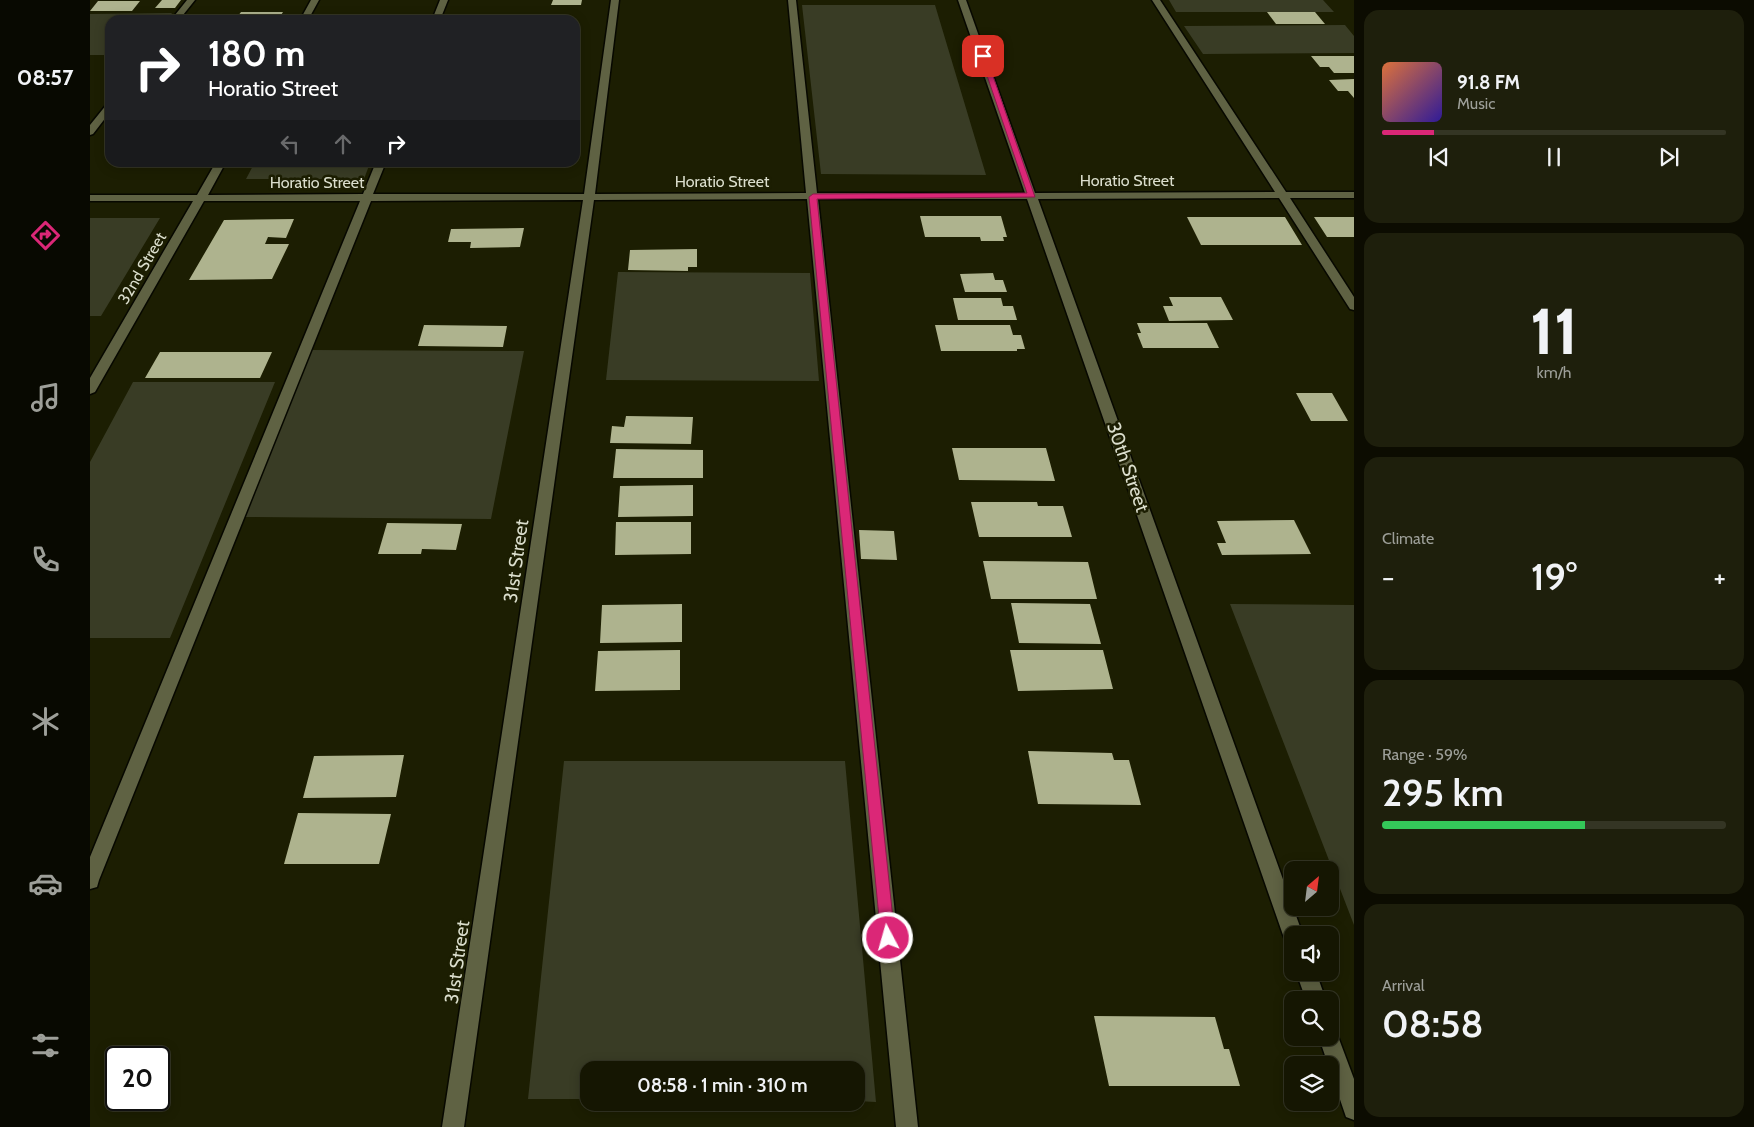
<!DOCTYPE html>
<html lang="en">
<head>
<meta charset="utf-8">
<style>
	body { margin:0; font-family:Cabin,sans-serif; background:#1e1f0c; color:#f1f3f6; height:100vh; display:flex; flex-direction:column; font-size:19px; white-space:nowrap }
	* { box-sizing:border-box; margin:0 }
	p { font-size:16px; color:#9d9f99 }
	.icon { flex:none; width:28px; height:28px; fill:none; stroke:currentColor; stroke-width:2; stroke-linecap:round; stroke-linejoin:round }
	.map { position:relative; flex:1; overflow:hidden }
	.drawer { display:flex; flex-direction:column; gap:10px; padding:10px; background:#0c0c01; width:400px }
	.drawer>* { flex:none }
	.hud { position:absolute; left:15px; top:15px; width:475px; height:152px; border-radius:15px; box-shadow:0 2px 12px #0003,0 0 0 1px #343524; background:#202124; color:#fff; overflow:hidden }
	.needle { width:32px; rotate:28deg }
	.controls { position:absolute; left:1194px; top:861px; display:grid; gap:10px }
	.controls a { display:grid; place-items:center; width:55px; height:55px; border-radius:10px; background:#151602; box-shadow:0 2px 12px #0003,0 0 0 1px #343524; font-size:25px }
	.speed { position:absolute; left:15px; top:1046px; display:flex; gap:10px; font-size:25px; font-weight:700; text-align:center }
	.speed>* { display:grid; place-content:center; width:65px; height:65px; border-radius:50%; background:#151602; box-shadow:0 2px 12px #0003,0 0 0 1px #343524; line-height:1 }
	.speed .limit { border:2px solid #111; border-radius:8px; background:#fff; color:#111 }
	.pin { position:absolute; display:grid; place-items:center; width:42px; height:42px; color:#fff; margin:-21px; border-radius:10px; box-shadow:0 2px 8px #0006 }
	.me { position:absolute; width:55px; margin:-28px; rotate:354deg; stroke-linejoin:round; filter:drop-shadow(0 0 4px #0008) }
	.turn { display:flex; align-items:center; gap:18px; height:105px; padding:0 20px; font-size:22px }
	.turn .icon { width:65px; height:65px; stroke-width:2.5 }
	.turn b { display:block; font-size:35px; line-height:42px }
	.lanes { display:flex; align-items:center; height:48px; padding:0 20px; background:#0003; justify-content:center; gap:25px; direction:ltr }
	.lanes .off { opacity:.35 }
	.big { font-size:38px; font-weight:600; line-height:1.1 }
	.drawer .card { flex:1; display:flex; flex-direction:column; justify-content:center; gap:8px; min-width:0; padding:0 18px; border-radius:15px; background:#1e1f0c }
	.drawer .dial { align-items:center; gap:0 }
	.dial b { font-size:65px; line-height:1 }
	.song { display:flex; align-items:center; gap:15px }
	.cover { width:60px; height:60px; border-radius:8px; background:linear-gradient(135deg,hsl(20 70% 55%),hsl(250 70% 35%)) }
	.played { height:5px; border-radius:2px; background:linear-gradient(90deg,#db2777 15%,#343524 15%) }
	.keys { display:flex; justify-content:space-around; direction:ltr }
	.heat { display:flex; justify-content:space-between; align-items:center; font-size:28px; direction:ltr }
	.charge { height:8px; border-radius:4px; background:linear-gradient(90deg,#34c759 59%,#343524 0) }
	.trip { position:absolute; left:490px; top:1061px; width:285px; height:50px; border-radius:15px; background:#151602; box-shadow:0 2px 12px #0003,0 0 0 1px #343524; font-weight:600; line-height:50px; text-align:center }
	main { display:flex; flex:1; min-height:0 }
	.tabs { display:flex; flex-direction:column; width:90px; justify-content:space-around; align-items:center; background:#080901; color:#9d9f99 }
	.tabs .icon { width:35px; height:35px }
	.tabs .active { color:#db2777 }
	.tabs b { font-size:22px; color:#f1f3f6 }
	.map>svg:first-child { display:block }
	.green { fill:#393c25 }
	.building { fill:#aeb38e }
	.lines { fill:none; stroke-linecap:round; stroke-linejoin:round }
	.minor-casing { stroke:#070800; stroke-width:3 }
	.minor { fill:#5f6243; fill-rule:evenodd }
	.route { fill:#db2777; stroke:#8e194d }
	.labels { text-anchor:middle; dominant-baseline:central; stroke-width:5; stroke-linejoin:round; paint-order:stroke }
	.far-street-label { font-size:16px; fill:#dbdecd; stroke:#1c1e02 }
	.street-label { font-size:19px; fill:#dbdecd; stroke:#1c1e02 }
</style>
</head>
<body>
<main>
<nav class="tabs">
<b>08:57</b>
<svg class="icon active" aria-label="directions" viewBox="0 0 24 24"><path d="M12 3l9 9-9 9-9-9zM9 14v-3h6M13 9l2 2-2 2"/></svg>
<svg class="icon" aria-label="music" viewBox="0 0 24 24"><path d="M9 18V5l10-2v13"/><circle cx="6" cy="18" r="3"/><circle cx="16" cy="16" r="3"/></svg>
<svg class="icon" aria-label="phone" viewBox="0 0 24 24"><path d="M5 4h4l2 5-3 2q2 4 5 5l2-3 5 2v4C11 20 4 13 5 4z"/></svg>
<svg class="icon" aria-label="climate" viewBox="0 0 24 24"><path d="M12 3v18M4 7l16 10M4 17L20 7"/></svg>
<svg class="icon" aria-label="car" viewBox="0 0 24 24"><path d="M5 17H2v-5l4-1 3-4h7l3 4 3 1v5h-3M9 17h6M6 11h13"/><circle cx="7" cy="17" r="2"/><circle cx="17" cy="17" r="2"/></svg>
<svg class="icon" aria-label="filters" viewBox="0 0 24 24"><path d="M4 7h16M4 17h16"/><circle cx="9" cy="7" r="2"/><circle cx="15" cy="17" r="2"/></svg>
</nav>
<div class="map">
<svg width="1264" height="1127" viewBox="0 0 1264 1127">
	<rect width="100%" height="100%" fill="#1c1e02"/>
	<path class="green" d="M1079,0H1233L1244,12H1086Z
		M712,5H845L896,175L731,174Z
		M82,13L77,20H20V55H0V14Z
		M1255,25L1264,36V53L1113,54L1094,26Z
		M165,162H280V163L274,179H156Z
		M0,218H70L11,316H0Z
		M528,272L720,273L729,381L516,380Z
		M222,350L434,351L401,519L154,517Z
		M43,382H185L80,638H0V462Z
		M1140,604L1264,605V925Z
		M474,761H755L786,1102L766,1101V1070H499V1099H438Z"/>
	<path class="building" d="M72,0H91L85,8H65Z
		M463,0H492L491,5H461Z
		M8,1H50L42,11H0Z
		M151,12H193L188,20H145Z
		M1177,12H1225L1235,24H1186Z
		M1221,56H1264V73H1244L1239,67H1230Z
		M1264,79V98L1258,91H1248L1239,80Z
		M830,216H911L917,237H913L914,241H891L890,237H835Z
		M1097,217H1195L1212,245H1111Z
		M1224,217H1264V237H1237Z
		M204,219L196,238L178,237L175,244H199L182,279L99,280L134,220Z
		M434,228L430,247L380,248L381,242H358L361,229Z
		M607,249V267H598V271L538,270L540,250Z
		M903,273L905,280H913L917,292H875L870,274Z
		M1079,297H1131L1143,320L1079,321L1073,306H1083Z
		M863,298H911L913,306H923L927,320H868Z
		M1047,323H1117L1129,348H1053L1047,333H1051Z
		M334,325L417,326L413,347L328,346Z
		M845,325H920L923,335H931L935,349H927V351H851Z
		M70,352H182L170,378H55Z
		M1206,393H1242L1258,421H1221Z
		M536,416L603,417L601,444L520,443L522,426L534,427Z
		M862,448H956L965,481L869,480Z
		M526,449L613,450V478H523Z
		M603,485V516L528,517L530,486Z
		M881,502H947L948,506H973L982,537H889Z
		M1204,520L1221,554L1132,555L1127,543H1136L1127,521Z
		M526,522H601V554L525,555Z
		M297,523L372,524L366,550L332,549L331,554H288Z
		M769,530L804,531L807,560L771,559Z
		M893,561L998,562L1007,599H901Z
		M921,603L1000,604L1011,644L929,643Z
		M592,604V642L510,643L512,605Z
		M590,650V690L505,691L508,651Z
		M920,650H1013L1023,689L928,691Z
		M938,751L1022,753L1024,760H1039L1051,805L948,804Z
		M314,755L306,797L213,798L224,756Z
		M208,813L301,814L289,864H194Z
		M1004,1016L1125,1017L1134,1049H1139L1150,1086H1019Z"/>
	<g class="lines">
		<defs>
			<path id="minor" d="M97,0H105L89,20H81Z
				M221,0H229L218,20H210Z
				M350,0H358L350,20H342Z
				M521,0H529L505,194L716,193L698,0H706L727,193H935L868,0H876L945,193L1185,192L1062,0H1070L1196,192H1264V198H1200L1264,297V310L1260,309L1189,198L948,199L1213,935H1202V945L1196,942L1193,935L937,199H728L828,1127H806L717,199L504,200L374,1127H352L493,200L281,201L9,880L7,887L0,889V857L270,201H114L5,392L0,394V378L103,201H0V195H107L126,162H136L118,195L273,194L286,162H296L283,194H494Z
				M20,103V112L3,134L0,135V125L17,104Z
				M1206,972H1226L1236,1000H1216Z
				M1240,1028L1246,1031L1264,1079V1120L1256,1117L1229,1038H1240Z"/>
		</defs>
		<use href="#minor" class="minor-casing"/>
		<use href="#minor" class="minor"/>
	</g>
	<path class="route" d="M890,55L896,56L945,197L727,199L805,938L803,943L798,945L793,943L791,938L719,197L723,194L937,193Z"/>
	<g class="labels">
		<g class="far-street-label">
			<text x="1037" y="180">Horatio Street</text>
			<text x="632" y="181">Horatio Street</text>
			<text x="227" y="182">Horatio Street</text>
			<text transform="translate(52 268) rotate(-60)">32nd Street</text>
		</g>
		<g class="street-label">
			<text transform="translate(1038 467) rotate(71)">30th Street</text>
			<text transform="translate(426 561) rotate(-82)">31st Street</text>
			<text transform="translate(367 962) rotate(-82)">31st Street</text>
		</g>
	</g>
</svg>
<div class="controls">
<a><svg class="needle" viewBox="-14 -14 28 28"><path d="M0-13l5 13h-10z" fill="#e53935"/><path d="M0 13l5-13h-10z" fill="#9d9f99"/></svg></a>
<a><svg class="icon" aria-label="sound" viewBox="0 0 24 24"><path d="M4 9h4l5-4v14l-5-4H4zM17 9q2 3 0 6"/></svg></a>
<a><svg class="icon" aria-label="search" viewBox="0 0 24 24"><circle cx="10" cy="10" r="6"/><path d="M15 15l6 6"/></svg></a>
<a><svg class="icon" aria-label="layers" viewBox="0 0 24 24"><path d="M12 4l9 5-9 5-9-5zM3 14l9 5 9-5"/></svg></a>
</div>
<div class="speed"><div class="limit">20</div></div>
<div class="pin" style="left:893px;top:56px;background:#d93025"><svg class="icon" aria-label="arrive" viewBox="0 0 24 24"><path d="M6 21V4h12l-3 4 3 4H6"/></svg></div>
<svg class="me" style="left:798px;top:938px" viewBox="-20 -20 40 40"><circle r="17" fill="#db2777" stroke="#fff" stroke-width="3"/><path d="M0-11L8 9 0 5-8 9z" fill="#fff"/></svg>
<div class="trip">08:58 · 1 min · 310 m</div>
<div class="hud">
<div class="turn"><svg class="icon" aria-label="right" viewBox="0 0 24 24"><path d="M7 20v-9h11M14 6l5 5-5 5"/></svg><div><b>180 m</b>Horatio Street</div></div>
<div class="lanes"><svg class="icon off" aria-label="left" viewBox="0 0 24 24"><path d="M17 20v-9H6M10 6l-5 5 5 5"/></svg><svg class="icon off" aria-label="ahead" viewBox="0 0 24 24"><path d="M12 20V5M6 11l6-6 6 6"/></svg><svg class="icon" aria-label="right" viewBox="0 0 24 24"><path d="M7 20v-9h11M14 6l5 5-5 5"/></svg></div>
</div>
</div>
<section class="drawer">
<div class="card">
<div class="song"><i class="cover"></i><div><b>91.8 FM</b><p>Music</p></div></div>
<div class="played"></div>
<div class="keys"><svg class="icon" aria-label="previous" viewBox="0 0 24 24"><path d="M18 5L8 12l10 7zM5 5v14"/></svg><svg class="icon" aria-label="pause" viewBox="0 0 24 24"><path d="M8 5v14M16 5v14"/></svg><svg class="icon" aria-label="next" viewBox="0 0 24 24"><path d="M6 5l10 7-10 7zM19 5v14"/></svg></div>
</div>
<div class="card dial"><b>11</b><p>km/h</p></div>
<div class="card"><p>Climate</p>
<div class="heat"><a>−</a><b class="big">19°</b><a>+</a></div>
</div>
<div class="card"><p>Range · 59%</p><b class="big">295 km</b><div class="charge"></div></div>
<div class="card"><p>Arrival</p><b class="big">08:58</b></div>
</section>
</main>
</body>
</html>
